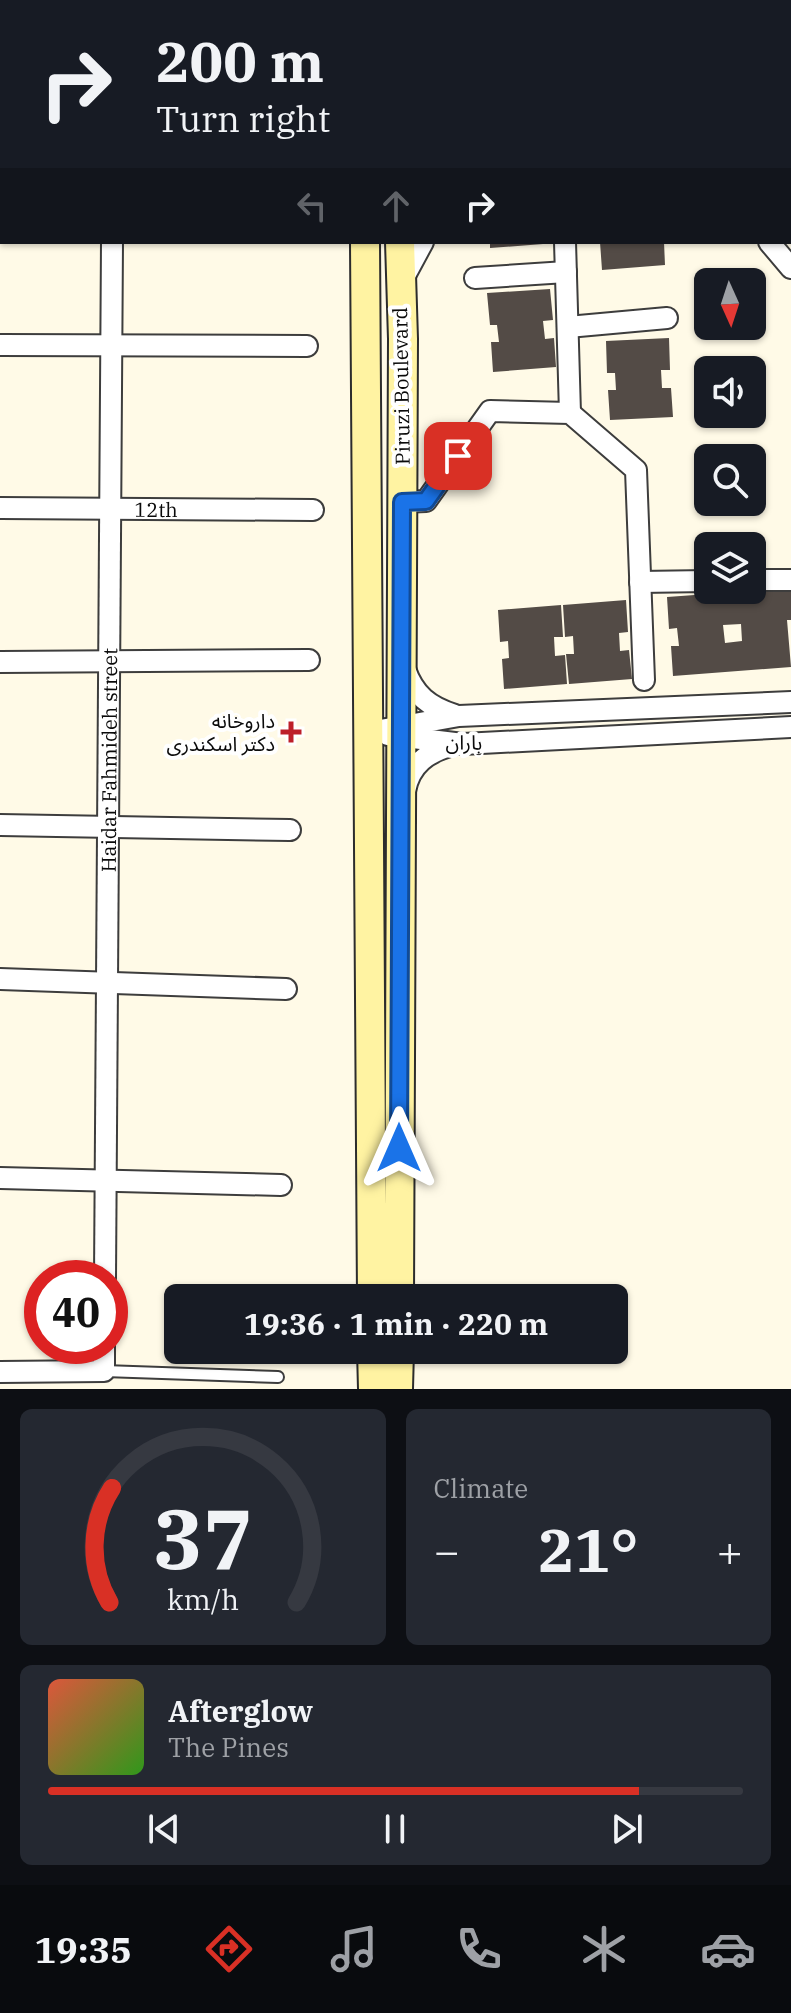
<!DOCTYPE html>
<html lang="en">
<head>
<meta charset="utf-8">
<style>
	body { margin:0; font-family:"IBM Plex Serif","Noto Sans Arabic",serif; background:#242831; color:#f1f3f6; height:100vh; display:flex; flex-direction:column; font-size:30px; white-space:nowrap }
	* { box-sizing:border-box; margin:0 }
	p { font-size:26px; color:#9ea1a6 }
	.icon { flex:none; width:44px; height:44px; fill:none; stroke:currentColor; stroke-width:2; stroke-linecap:round; stroke-linejoin:round }
	.map { position:relative; height:1389px; overflow:hidden }
	.details { display:flex; flex-direction:column; gap:20px; padding:20px; background:#0d0f14; flex:1 }
	.details>* { flex:none }
	.guide { position:absolute; left:0px; top:0px; width:792px; height:244px; box-shadow:0 2px 6px #0004; background:#171b24; color:#f1f3f6; overflow:hidden }
	.needle { width:52px; rotate:177deg }
	.controls { position:absolute; left:694px; top:268px; display:grid; gap:16px }
	.controls a { display:grid; place-items:center; width:72px; height:72px; border-radius:12px; background:#171b24; box-shadow:0 2px 6px #0004; font-size:40px }
	.speed { position:absolute; left:24px; top:1260px; display:flex; gap:16px; font-size:40px; font-weight:700; text-align:center }
	.speed>* { display:grid; place-content:center; width:104px; height:104px; border-radius:50%; background:#171b24; box-shadow:0 2px 6px #0004; line-height:1 }
	.speed .limit { border:12px solid #d22; background:#fff; color:#111 }
	.pin { position:absolute; display:grid; place-items:center; width:68px; height:68px; color:#fff; margin:-34px; border-radius:16px; box-shadow:0 4px 12px #0006 }
	.me { position:absolute; width:88px; margin:-44px; rotate:0deg; stroke-linejoin:round; filter:drop-shadow(0 0 6px #0008) }
	.turn { display:flex; align-items:center; gap:28px; height:168px; padding:0 24px; font-size:36px }
	.turn .icon { width:104px; height:104px; stroke-width:2.5 }
	.turn b { display:block; font-size:56px; line-height:68px }
	.lanes { display:flex; align-items:center; height:76px; padding:0 24px; background:#0003; justify-content:center; gap:40px; direction:ltr }
	.lanes .off { opacity:.35 }
	.big { font-size:60px; font-weight:700; line-height:1.1 }
	.details .tile { flex:1; display:flex; flex-direction:column; justify-content:center; gap:12px; min-width:0; padding:0 28px; border-radius:12px; background:#242831 }
	.details .dial { align-items:center; gap:0 }
	.dial svg { height:208px; overflow:visible; fill:none; stroke:#363941; stroke-width:7; stroke-linecap:round; text-anchor:middle }
	.dial text { fill:#f1f3f6; stroke:none }
	.song { display:flex; align-items:center; gap:24px }
	.cover { width:96px; height:96px; border-radius:12px; background:linear-gradient(135deg,hsl(10 70% 55%),hsl(110 70% 35%)) }
	.played { height:8px; border-radius:4px; background:linear-gradient(90deg,#d93025 85%,#363941 85%) }
	.keys { display:flex; justify-content:space-around; direction:ltr }
	.heat { display:flex; justify-content:space-between; align-items:center; font-size:44px; direction:ltr }
	.details .tiles { flex:1; display:grid; gap:20px; grid-template-columns:1fr 1fr }
	.tile:last-child { grid-column:span 2 }
	.trip { position:absolute; left:164px; top:1284px; width:464px; height:80px; border-radius:12px; background:#171b24; box-shadow:0 2px 6px #0004; font-weight:700; line-height:80px; text-align:center }
	.menu { display:flex; height:128px; justify-content:space-around; align-items:center; background:#090b0e; color:#9ea1a6 }
	.menu .icon { width:56px; height:56px }
	.menu .current { color:#d93025 }
	.menu b { font-size:36px; color:#f1f3f6 }
	.map>svg:first-child { display:block }
	.building { fill:#534b46; fill-rule:evenodd }
	.lines { fill:none; stroke-linecap:round; stroke-linejoin:round }
	.lane-casing { stroke:#3d3d3d; stroke-width:14 }
	.street-casing { stroke:#3d3d3d; stroke-width:24 }
	.secondary-casing { stroke:#2c2c2c; stroke-width:32 }
	.lane { stroke:#fff; stroke-width:10 }
	.street { stroke:#fff; stroke-width:20 }
	.secondary { stroke:#fff3a2; stroke-width:28 }
	.route-casing { stroke:#114b97; stroke-width:20 }
	.route { stroke:#1a73e8; stroke-width:14 }
	.poi-dot { fill:#bd1f29; stroke:#fff; stroke-width:3 }
	.labels { text-anchor:middle; dominant-baseline:central; stroke-width:8; stroke-linejoin:round; paint-order:stroke }
	.street-label { font-size:20px; fill:#0a0a0a; stroke:#fff }
	.poi-label { font-size:20px; fill:#0a0a0a; stroke:#fff; text-anchor:end }
</style>
</head>
<body>
<div class="map">
<svg width="791" height="1389" viewBox="0 0 791 1389">
	<rect width="100%" height="100%" fill="#fffae7"/>
	<path class="building" d="M490,242H543V244L490,248Z
		M600,242H664L665,265L602,270Z
		M550,289L553,320L543,321L545,339L554,338L556,367L493,372L491,342H499L497,325H490L487,293Z
		M669,338L670,370H661L662,388H671L673,417L610,420L608,390H616L615,373H607L606,341Z
		M791,588V620H787L791,667L673,676L671,646H679L677,628L669,629L667,597ZM741,624L742,641L725,643L723,625Z
		M626,600L628,632L619,633L620,651L629,650L632,679L569,684L566,654H574L573,636L565,637L563,605Z
		M561,605L563,637H554L555,656L565,655L567,684L504,689L502,659L509,658L508,641L500,642L498,610Z"/>
	<g class="lines">
		<defs>
			<path id="lane" d="M104,1371L278,1377"/>
			<g id="street">
				<path d="M562,0L564,2"/>
				<path d="M609,0L611,2"/>
				<path d="M459,2L460,0"/>
				<path d="M581,2V0"/>
				<path d="M754,2V0"/>
				<path d="M0,188H2"/>
				<path d="M790,216L791,217"/>
				<path d="M565,242L570,413"/>
				<path d="M769,242L791,268"/>
				<path d="M475,278L566,272"/>
				<path d="M402,281L423,242"/>
				<path d="M568,327L667,318"/>
				<path d="M0,345L307,346"/>
				<path d="M402,502L426,501L490,411L570,413L636,470L644,680"/>
				<path id="s1" d="M0,508L313,510"/>
				<path d="M752,580H791"/>
				<path d="M640,582L708,581"/>
				<path d="M0,662L309,660"/>
				<path d="M405,669C414,695 429,707 455,715"/>
				<path d="M369,732L459,716L791,702"/>
				<path d="M388,735L463,744L791,727"/>
				<path d="M405,791C410,764 428,752 453,745"/>
				<path d="M0,825L290,830"/>
				<path d="M0,979L286,989"/>
				<path d="M0,1178L281,1185"/>
				<path id="s2" d="M105,1278L112,242"/>
				<path d="M0,1372L104,1371V1346"/>
			</g>
			<path id="secondary" d="M363,0V2
				M401,2V0
				M365,242L372,1298
				M399,1298L403,339L400,242
				M372,1350L373,1389
				M398,1389L399,1350"/>
		</defs>
		<use href="#lane" class="lane-casing"/>
		<use href="#street" class="street-casing"/>
		<use href="#secondary" class="secondary-casing"/>
		<use href="#lane" class="lane"/>
		<use href="#street" class="street"/>
		<use href="#secondary" class="secondary"/>
	</g>
	<g class="lines">
		<defs>
			<path id="route" d="M399,1148L402,502L426,501L458,456"/>
		</defs>
		<use href="#route" class="route-casing"/>
		<use href="#route" class="route"/>
	</g>
	<path class="poi-dot" d="M287 720h8v8h8v8h-8v8h-8v-8h-8v-8h8z"/>
	<g class="labels">
		<g class="street-label">
			<text transform="translate(401 386) rotate(-91)">Piruzi Boulevard</text>
			<text stroke="none"><textPath href="#s1" startOffset="156">12th</textPath></text>
			<text transform="translate(464 742) rotate(1)">باران</text>
			<text stroke="none"><textPath href="#s2" startOffset="518">Haidar Fahmideh street</textPath></text>
		</g>
		<g class="poi-label">
			<text x="275" y="720">داروخانه<tspan x="275" dy="23">دکتر اسکندری</tspan></text>
		</g>
	</g>
</svg>
<div class="controls">
<a><svg class="needle" viewBox="-14 -14 28 28"><path d="M0-13l5 13h-10z" fill="#e53935"/><path d="M0 13l5-13h-10z" fill="#9ea1a6"/></svg></a>
<a><svg class="icon" aria-label="sound" viewBox="0 0 24 24"><path d="M4 9h4l5-4v14l-5-4H4zM17 9q2 3 0 6"/></svg></a>
<a><svg class="icon" aria-label="search" viewBox="0 0 24 24"><circle cx="10" cy="10" r="6"/><path d="M15 15l6 6"/></svg></a>
<a><svg class="icon" aria-label="layers" viewBox="0 0 24 24"><path d="M12 4l9 5-9 5-9-5zM3 14l9 5 9-5"/></svg></a>
</div>
<div class="speed"><div class="limit">40</div></div>
<div class="pin" style="left:458px;top:456px;background:#d93025"><svg class="icon" aria-label="arrive" viewBox="0 0 24 24"><path d="M6 21V4h12l-3 4 3 4H6"/></svg></div>
<svg class="me" style="left:399px;top:1148px" viewBox="-20 -20 40 40"><path d="M0-17L14 15 0 8-14 15z" fill="#1a73e8" stroke="#fff" stroke-width="4"/></svg>
<div class="trip">19:36 · 1 min · 220 m</div>
<div class="guide">
<div class="turn"><svg class="icon" aria-label="right" viewBox="0 0 24 24"><path d="M7 20v-9h11M14 6l5 5-5 5"/></svg><div><b>200 m</b>Turn right</div></div>
<div class="lanes"><svg class="icon off" aria-label="left" viewBox="0 0 24 24"><path d="M17 20v-9H6M10 6l-5 5 5 5"/></svg><svg class="icon off" aria-label="ahead" viewBox="0 0 24 24"><path d="M12 20V5M6 11l6-6 6 6"/></svg><svg class="icon" aria-label="right" viewBox="0 0 24 24"><path d="M7 20v-9h11M14 6l5 5-5 5"/></svg></div>
</div>
</div>
<section class="details">
<div class="tiles">
<div class="tile dial"><svg viewBox="0 0 100 80">
<path d="M14 69A42 42 0 1 1 86 69"/>
<path d="M14 69A42 42 0 0 1 15 25" stroke="#d93025"/>
<text x="50" y="56" font-size="32" font-weight="700">37</text>
<text x="50" y="72" font-size="11">km/h</text>
</svg></div>
<div class="tile"><p>Climate</p>
<div class="heat"><a>−</a><b class="big">21°</b><a>+</a></div>
</div>
<div class="tile">
<div class="song"><i class="cover"></i><div><b>Afterglow</b><p>The Pines</p></div></div>
<div class="played"></div>
<div class="keys"><svg class="icon" aria-label="previous" viewBox="0 0 24 24"><path d="M18 5L8 12l10 7zM5 5v14"/></svg><svg class="icon" aria-label="pause" viewBox="0 0 24 24"><path d="M8 5v14M16 5v14"/></svg><svg class="icon" aria-label="next" viewBox="0 0 24 24"><path d="M6 5l10 7-10 7zM19 5v14"/></svg></div>
</div>
</div>
</section>
<nav class="menu">
<b>19:35</b>
<svg class="icon current" aria-label="directions" viewBox="0 0 24 24"><path d="M12 3l9 9-9 9-9-9zM9 14v-3h6M13 9l2 2-2 2"/></svg>
<svg class="icon" aria-label="music" viewBox="0 0 24 24"><path d="M9 18V5l10-2v13"/><circle cx="6" cy="18" r="3"/><circle cx="16" cy="16" r="3"/></svg>
<svg class="icon" aria-label="phone" viewBox="0 0 24 24"><path d="M5 4h4l2 5-3 2q2 4 5 5l2-3 5 2v4C11 20 4 13 5 4z"/></svg>
<svg class="icon" aria-label="climate" viewBox="0 0 24 24"><path d="M12 3v18M4 7l16 10M4 17L20 7"/></svg>
<svg class="icon" aria-label="car" viewBox="0 0 24 24"><path d="M5 17H2v-5l4-1 3-4h7l3 4 3 1v5h-3M9 17h6M6 11h13"/><circle cx="7" cy="17" r="2"/><circle cx="17" cy="17" r="2"/></svg>
</nav>
</body>
</html>
